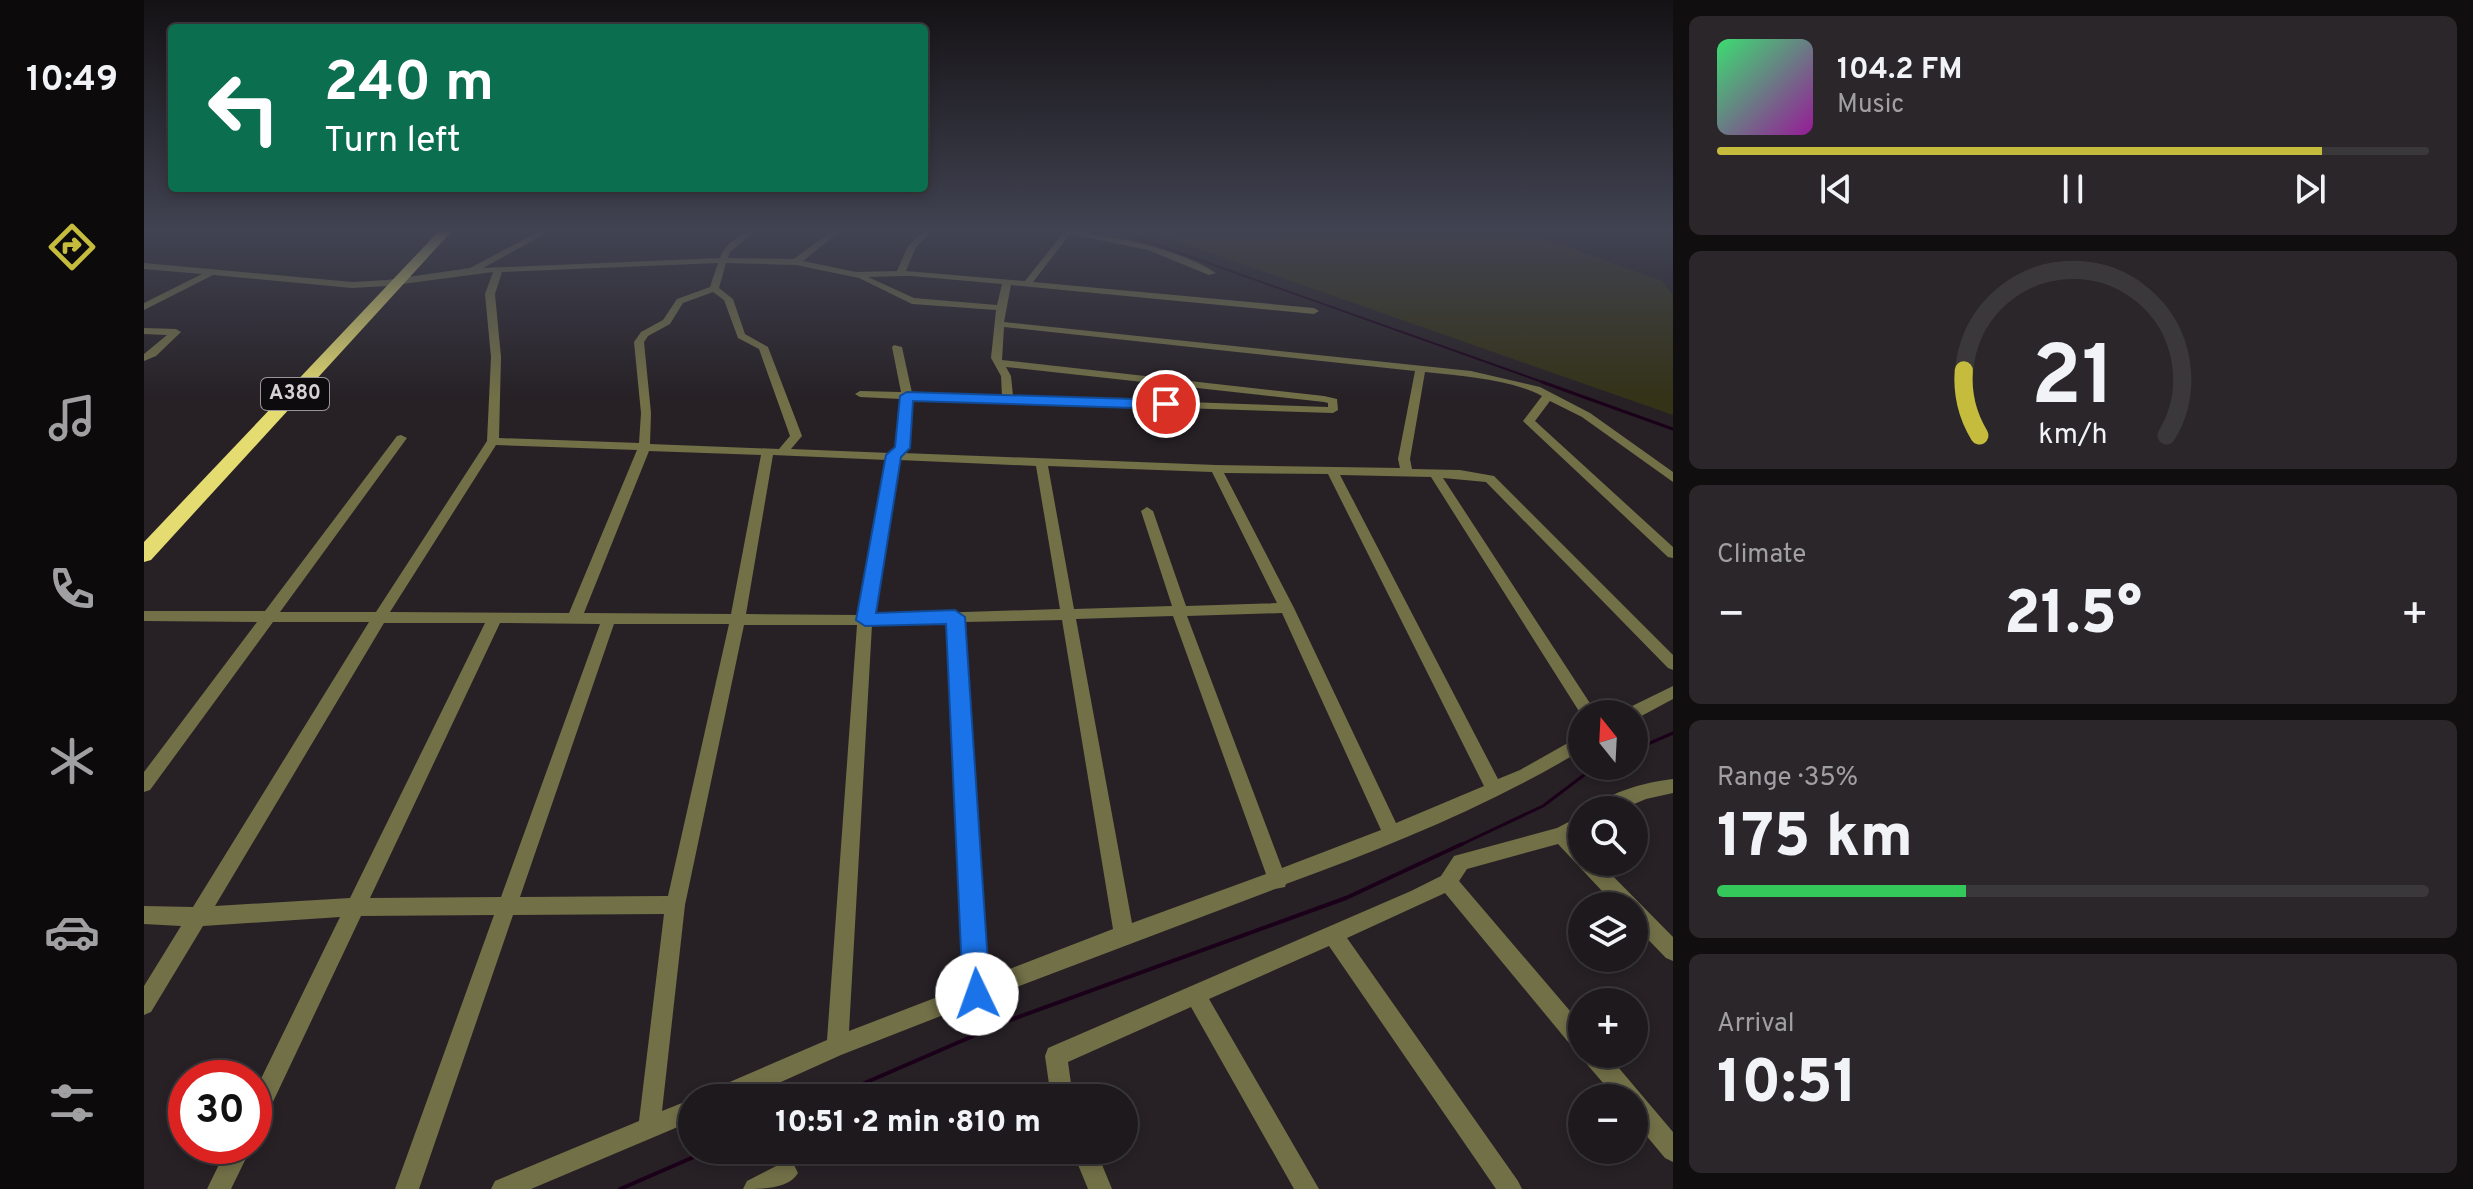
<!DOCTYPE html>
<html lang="en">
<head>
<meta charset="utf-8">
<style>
	body { margin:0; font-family:Overpass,sans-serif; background:#2a2629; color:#f1f3f6; height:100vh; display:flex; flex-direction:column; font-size:30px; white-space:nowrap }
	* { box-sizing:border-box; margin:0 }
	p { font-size:26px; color:#a0a0a3 }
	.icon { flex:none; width:44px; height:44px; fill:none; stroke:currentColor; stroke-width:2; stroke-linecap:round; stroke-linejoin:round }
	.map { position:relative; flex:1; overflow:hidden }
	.details { display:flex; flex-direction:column; gap:16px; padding:16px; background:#100e0f; width:800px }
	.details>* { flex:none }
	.top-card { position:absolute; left:24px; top:24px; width:760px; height:168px; border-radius:8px; box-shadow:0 4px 12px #0003,0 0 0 2px #3b383b; background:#0b6e4f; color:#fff; overflow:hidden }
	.needle { width:52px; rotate:342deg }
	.fabs { position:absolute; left:1424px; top:700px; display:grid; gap:16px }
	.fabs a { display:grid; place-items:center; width:80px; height:80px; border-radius:50%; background:#1d191c; box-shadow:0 4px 12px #0003,0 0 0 2px #3b383b; font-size:40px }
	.speed { position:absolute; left:24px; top:1060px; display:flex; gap:16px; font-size:40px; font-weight:700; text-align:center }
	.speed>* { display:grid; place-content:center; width:104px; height:104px; border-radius:50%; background:#1d191c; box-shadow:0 4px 12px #0003,0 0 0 2px #3b383b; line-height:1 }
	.speed .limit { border:12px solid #d22; background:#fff; color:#111 }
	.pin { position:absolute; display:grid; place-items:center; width:68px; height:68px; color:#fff; margin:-34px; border:4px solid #fff; border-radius:50%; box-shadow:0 2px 8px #0007 }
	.me { position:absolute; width:88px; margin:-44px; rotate:357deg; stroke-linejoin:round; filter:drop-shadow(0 0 6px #0008) }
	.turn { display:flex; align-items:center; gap:28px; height:168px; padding:0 24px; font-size:36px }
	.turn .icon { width:104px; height:104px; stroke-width:2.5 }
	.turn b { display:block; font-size:56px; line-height:68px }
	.big { font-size:60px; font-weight:800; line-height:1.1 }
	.details .tile { flex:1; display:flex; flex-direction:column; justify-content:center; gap:12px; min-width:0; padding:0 28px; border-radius:12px; background:#2a2629 }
	.details .dial { align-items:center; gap:0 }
	.dial svg { height:208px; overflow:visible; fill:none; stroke:#3b383b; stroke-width:7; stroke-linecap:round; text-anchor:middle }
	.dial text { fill:#f1f3f6; stroke:none }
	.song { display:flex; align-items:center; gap:24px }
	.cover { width:96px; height:96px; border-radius:12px; background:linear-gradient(135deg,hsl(140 70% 55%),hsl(300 70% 35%)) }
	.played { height:8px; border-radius:4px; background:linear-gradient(90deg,#c5bc3d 85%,#3b383b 85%) }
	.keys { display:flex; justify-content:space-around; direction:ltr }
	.heat { display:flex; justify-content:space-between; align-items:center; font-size:44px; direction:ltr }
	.charge { height:12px; border-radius:6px; background:linear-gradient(90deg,#34c759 35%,#3b383b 0) }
	.trip { position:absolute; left:534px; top:1084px; width:460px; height:80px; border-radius:40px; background:#1d191c; box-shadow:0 4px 12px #0003,0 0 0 2px #3b383b; font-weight:800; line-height:80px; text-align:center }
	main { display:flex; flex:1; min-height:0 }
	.menu { display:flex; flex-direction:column; width:144px; justify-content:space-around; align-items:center; background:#0c0a0b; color:#a0a0a3 }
	.menu .icon { width:56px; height:56px }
	.menu .active { color:#c5bc3d }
	.menu b { font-size:36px; color:#f1f3f6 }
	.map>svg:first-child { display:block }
	.green { fill:#343217 }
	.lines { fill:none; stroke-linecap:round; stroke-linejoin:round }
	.stream-far2 { stroke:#1b0019; stroke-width:2 }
	.stream-far1 { stroke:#1b0019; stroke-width:3 }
	.stream { stroke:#1b0019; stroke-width:4 }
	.minor { fill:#727047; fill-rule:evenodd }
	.highway { fill:#e4dc71; fill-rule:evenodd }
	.route { fill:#1a73e8; stroke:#114b97; stroke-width:2 }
	.labels { text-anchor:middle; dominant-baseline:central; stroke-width:8; stroke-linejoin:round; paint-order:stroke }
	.shield { fill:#0e0b0e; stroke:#999699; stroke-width:2 }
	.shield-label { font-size:20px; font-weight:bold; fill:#d5d1d4 }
</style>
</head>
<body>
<main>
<nav class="menu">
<b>10:49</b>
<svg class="icon active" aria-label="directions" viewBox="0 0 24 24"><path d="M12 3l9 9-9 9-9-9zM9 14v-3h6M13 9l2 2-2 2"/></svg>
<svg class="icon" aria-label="music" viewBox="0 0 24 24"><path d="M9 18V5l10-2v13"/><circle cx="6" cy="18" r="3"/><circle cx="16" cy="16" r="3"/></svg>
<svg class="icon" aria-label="phone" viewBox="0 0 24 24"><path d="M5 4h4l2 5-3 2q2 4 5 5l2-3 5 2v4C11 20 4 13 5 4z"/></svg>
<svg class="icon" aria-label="climate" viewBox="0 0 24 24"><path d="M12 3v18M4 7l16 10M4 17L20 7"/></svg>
<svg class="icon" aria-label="car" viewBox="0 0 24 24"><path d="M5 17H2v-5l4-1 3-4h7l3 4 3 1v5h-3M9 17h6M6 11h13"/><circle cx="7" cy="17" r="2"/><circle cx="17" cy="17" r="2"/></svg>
<svg class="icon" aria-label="filters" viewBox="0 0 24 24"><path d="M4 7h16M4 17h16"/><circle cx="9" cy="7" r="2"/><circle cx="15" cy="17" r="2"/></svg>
</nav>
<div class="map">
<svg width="1529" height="1189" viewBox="0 0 1529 1189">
	<rect width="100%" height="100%" fill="#272126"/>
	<path class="green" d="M1007,232H1381L1518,281L1529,295V415Z"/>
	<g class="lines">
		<path class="stream-far2" d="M977,232L1404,384"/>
		<path class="stream-far1" d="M1398,382L1529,429
			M1490,750L1529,733
			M1314,846L1399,806L1452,766"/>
		<path class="stream" d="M686,1098L866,1020L1202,898L1318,844
			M476,1189L566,1150"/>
		<path class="minor" d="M394,232H404L339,268L576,258C580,245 597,232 610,232L586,252L584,258L650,259L686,232H695L659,261L712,272L753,271L764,246L779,232H787L772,247L762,271L881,281L920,232C961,232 1038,250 1072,273L1065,275L1004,250L926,234L889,282L1170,308L1175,311L1170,314L867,285L860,322L1327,371L1396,387L1446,413L1529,472V482L1438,417L1406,401L1391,421L1529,547V558L1524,557L1381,423L1379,421L1398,396C1366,379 1318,376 1281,372L1266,459L1268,469L1316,470L1350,476L1529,655V670L1524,668L1342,482L1299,478L1453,714H1438V716L1287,477L1196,475L1354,779L1376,770L1438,735V750C1345,806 1243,847 1142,884L1141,887L1131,889L841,999L833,1004L830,1003L697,1055L601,1098H564L567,1090L683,1040L713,625H600L541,905L518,1111L548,1099V1121L387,1189H347L351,1181L495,1121L520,914L369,915L275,1189H251L350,915L217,916L118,1125L110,1128V1093L196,917L59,926L7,1012L0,1015V986L37,926L0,924V906L49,907L225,622H129L6,790L0,792V772L113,622L0,621V611H121L253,436L257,435L263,438L136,612H232L343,441L347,357L341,294L349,272L243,286L208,288L69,275L0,310V303L58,274L0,269V263L208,282L243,280L326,268ZM574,263L566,287L533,299L519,320L497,332L490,342L497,413L495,443L355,438L357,357L351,294L358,272ZM582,263L652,265L715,278L768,304L852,310L847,358L857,376L858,396L768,393L758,347L750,345L748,347L757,392L716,391L711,394L716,397L757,399L752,447L746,453L647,449L658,436L624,347L601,334L589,299L575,288ZM759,276H767L858,284L853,305L770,298L724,277ZM569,292L580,300L594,338L615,349L646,436L635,449L506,444L507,413L500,342L504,336L526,324L539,303ZM860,327L1271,371L1254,459L1256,468L1072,465L759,453L764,448L768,399L1189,413L1194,410L1193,399L1180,396L858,360ZM862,367L1180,402L1184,403V407L869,396L867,376ZM352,445L493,450L425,613L246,612ZM505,451L617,455L587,614L440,613ZM629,455L743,460L715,615L602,614ZM755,460L892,466L916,609L729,615ZM904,466L1068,472L1133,603L1042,606L1009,511L1003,507L997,511L1028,606L930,609ZM1080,473L1184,474L1340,786L1252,823L1150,608ZM1138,613L1237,830L1138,868L1043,616ZM1029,616L1122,874L988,923L932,619ZM918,620L969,929L842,978L819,622ZM240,623H341L206,898L71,906ZM356,623L456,624L357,897L226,898ZM804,623L822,986L705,1031L728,625ZM470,624H585L524,896L376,897Z
			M0,328L32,329L37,332L12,356L0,361V354L23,335L0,334Z
			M1529,686V699L1490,720V714H1480L1482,709Z
			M1529,779V793L1502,799L1476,810H1451C1461,791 1509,781 1529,779Z
			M1438,815V832L1431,837L1438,844V862H1455L1529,937V961L1522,958L1490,925V906H1472L1414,844L1323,869L1315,881L1438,1025V1052L1430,1049L1301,893L1203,938L1374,1181L1378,1189H1352L1185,946L1065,999L1175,1189H1150L1047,1007L924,1062L929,1098H907L901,1056L904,1048L1267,891L1297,876L1310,856L1413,828Z
			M1438,1054H1463L1529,1132V1162L1521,1158L1490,1121V1098H1472L1441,1062Z
			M84,1146H108L87,1189H63Z
			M928,1150H952L968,1189H944Z
			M642,1161L650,1165L654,1173C645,1189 618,1189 599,1189L603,1181Z"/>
		<path class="highway" d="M294,232H307L7,560L0,562V542Z"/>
	</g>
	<linearGradient id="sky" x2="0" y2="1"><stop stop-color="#151215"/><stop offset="0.58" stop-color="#414352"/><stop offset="1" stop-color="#414352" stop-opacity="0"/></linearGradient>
	<rect width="1529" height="398" fill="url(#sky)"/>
	<path class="route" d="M763,392L1022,400L1029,404L1022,409L769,401L766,448L757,457L732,613L811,610L821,617L846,994L842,1004L833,1008L823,1004L819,994L802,624L721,626L712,620L742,455L751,447L756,396Z"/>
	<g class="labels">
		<rect class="shield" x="117" y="378" width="68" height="32" rx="6"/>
		<g class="shield-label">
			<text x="151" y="394">A380</text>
		</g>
	</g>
</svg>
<div class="fabs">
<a><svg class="needle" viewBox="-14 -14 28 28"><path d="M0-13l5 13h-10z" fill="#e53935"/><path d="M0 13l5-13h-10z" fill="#a0a0a3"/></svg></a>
<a><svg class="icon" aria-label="search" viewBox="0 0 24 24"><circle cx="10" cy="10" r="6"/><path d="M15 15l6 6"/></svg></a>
<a><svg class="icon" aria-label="layers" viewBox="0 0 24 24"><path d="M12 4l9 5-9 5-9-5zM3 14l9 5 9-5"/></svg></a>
<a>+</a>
<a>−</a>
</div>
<div class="speed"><div class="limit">30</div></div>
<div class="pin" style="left:1022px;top:404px;background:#d93025"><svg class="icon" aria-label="arrive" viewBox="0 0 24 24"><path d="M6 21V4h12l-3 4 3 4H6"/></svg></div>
<svg class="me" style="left:833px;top:994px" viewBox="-20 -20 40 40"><circle r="19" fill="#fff"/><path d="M0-13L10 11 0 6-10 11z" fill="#1a73e8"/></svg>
<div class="trip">10:51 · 2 min · 810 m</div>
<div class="top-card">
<div class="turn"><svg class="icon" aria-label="left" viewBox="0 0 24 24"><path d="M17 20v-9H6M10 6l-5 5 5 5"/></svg><div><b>240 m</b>Turn left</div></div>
</div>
</div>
<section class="details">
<div class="tile">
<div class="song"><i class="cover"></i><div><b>104.2 FM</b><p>Music</p></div></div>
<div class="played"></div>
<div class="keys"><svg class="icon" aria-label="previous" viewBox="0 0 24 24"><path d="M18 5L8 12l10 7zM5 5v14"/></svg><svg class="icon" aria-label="pause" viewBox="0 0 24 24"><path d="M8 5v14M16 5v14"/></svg><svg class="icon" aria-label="next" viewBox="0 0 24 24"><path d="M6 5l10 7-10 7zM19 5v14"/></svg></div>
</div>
<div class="tile dial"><svg viewBox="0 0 100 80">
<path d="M14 69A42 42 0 1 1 86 69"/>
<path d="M14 69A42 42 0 0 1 8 44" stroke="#c5bc3d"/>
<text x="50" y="56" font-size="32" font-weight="700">21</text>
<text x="50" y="72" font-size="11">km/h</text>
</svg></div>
<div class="tile"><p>Climate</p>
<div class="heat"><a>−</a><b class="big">21.5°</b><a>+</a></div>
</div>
<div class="tile"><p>Range · 35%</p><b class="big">175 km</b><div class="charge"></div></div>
<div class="tile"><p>Arrival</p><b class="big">10:51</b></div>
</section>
</main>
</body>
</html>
